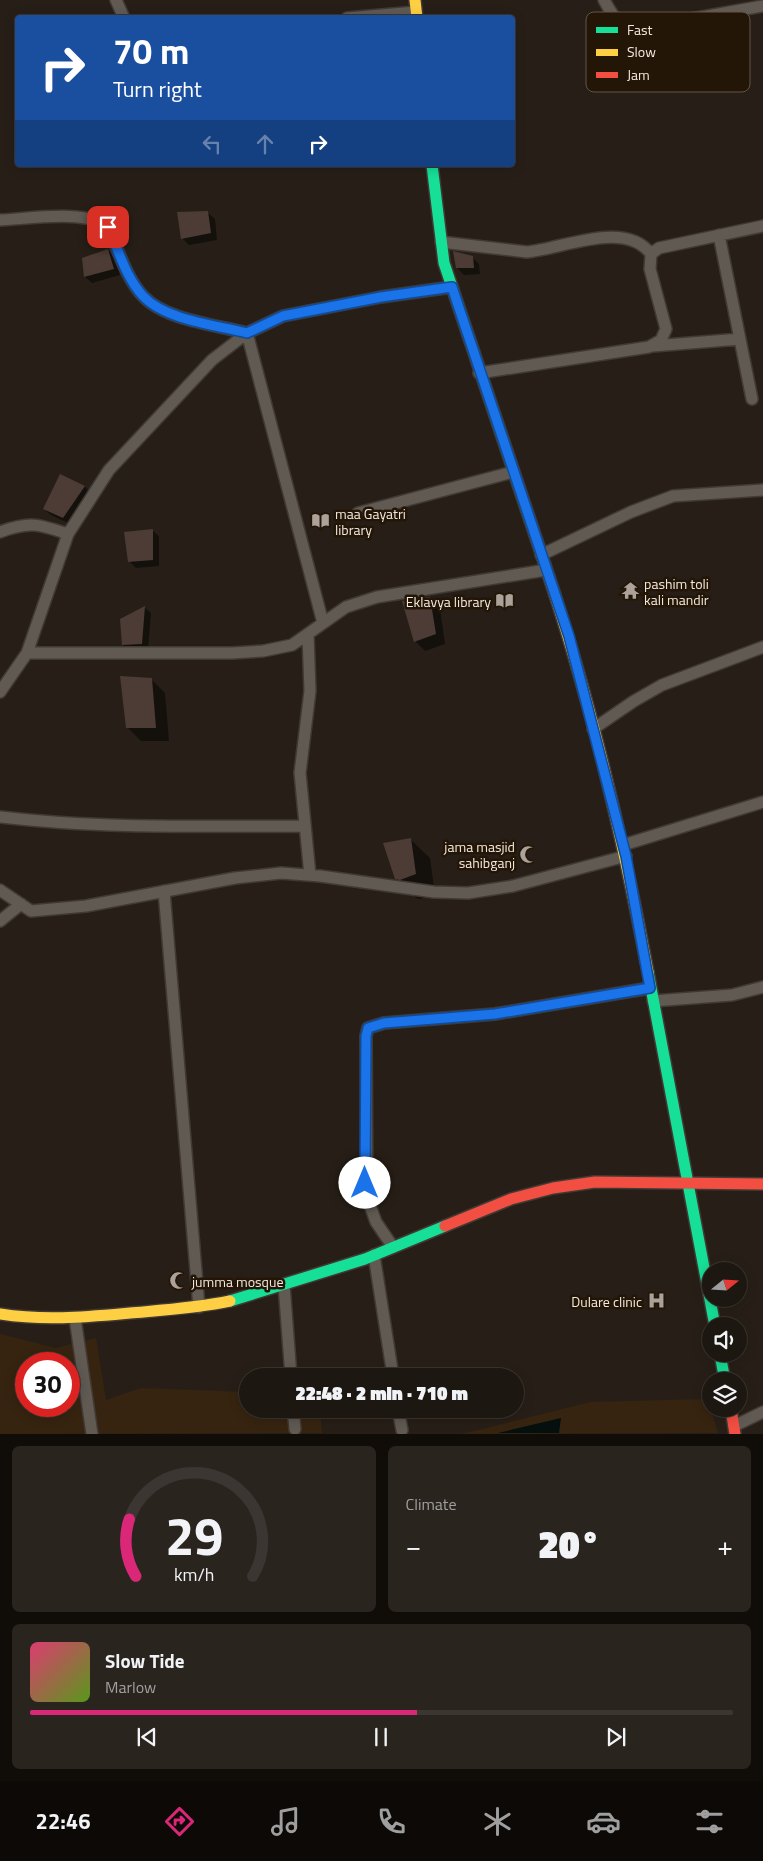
<!DOCTYPE html>
<html lang="en">
<head>
<meta charset="utf-8">
<style>
	body { margin:0; font-family:"Titillium Web",sans-serif; background:#2a241f; color:#f1f3f6; height:100vh; display:flex; flex-direction:column; font-size:19px; white-space:nowrap }
	* { box-sizing:border-box; margin:0 }
	p { font-size:16px; color:#a09f9f }
	.icon { flex:none; width:28px; height:28px; fill:none; stroke:currentColor; stroke-width:2; stroke-linecap:round; stroke-linejoin:round }
	.map { position:relative; height:1434px; overflow:hidden }
	.panel { display:flex; flex-direction:column; gap:12px; padding:12px; background:#100d09; flex:1 }
	.panel>* { flex:none }
	.banner { position:absolute; left:15px; top:15px; width:500px; height:152px; border-radius:5px; box-shadow:0 2px 12px #0003,0 0 0 1px #3b3631; background:#1a4fa0; color:#fff; overflow:hidden }
	.needle { width:32px; rotate:72deg }
	.buttons { position:absolute; left:702px; top:1262px; display:grid; gap:10px }
	.buttons a { display:grid; place-items:center; width:45px; height:45px; border-radius:50%; background:#1d1711; box-shadow:0 2px 12px #0003,0 0 0 1px #3b3631; font-size:25px }
	.speed { position:absolute; left:15px; top:1352px; display:flex; gap:10px; font-size:25px; font-weight:700; text-align:center }
	.speed>* { display:grid; place-content:center; width:65px; height:65px; border-radius:50%; background:#1d1711; box-shadow:0 2px 12px #0003,0 0 0 1px #3b3631; line-height:1 }
	.speed .limit { border:8px solid #d22; background:#fff; color:#111 }
	.pin { position:absolute; display:grid; place-items:center; width:42px; height:42px; color:#fff; margin:-21px; border-radius:10px; box-shadow:0 2px 8px #0006 }
	.me { position:absolute; width:55px; margin:-28px; rotate:0deg; stroke-linejoin:round; filter:drop-shadow(0 0 4px #0008) }
	.turn { display:flex; align-items:center; gap:18px; height:105px; padding:0 15px; font-size:22px }
	.turn .icon { width:65px; height:65px; stroke-width:2.5 }
	.turn b { display:block; font-size:35px; line-height:42px }
	.lanes { display:flex; align-items:center; height:48px; padding:0 15px; background:#0003; justify-content:center; gap:25px; direction:ltr }
	.lanes .off { opacity:.35 }
	.big { font-size:38px; font-weight:800; line-height:1.1 }
	.panel .tile { flex:1; display:flex; flex-direction:column; justify-content:center; gap:8px; min-width:0; padding:0 18px; border-radius:8px; background:#2a241f }
	.panel .dial { align-items:center; gap:0 }
	.dial svg { height:130px; overflow:visible; fill:none; stroke:#3b3631; stroke-width:7; stroke-linecap:round; text-anchor:middle }
	.dial text { fill:#f1f3f6; stroke:none }
	.song { display:flex; align-items:center; gap:15px }
	.cover { width:60px; height:60px; border-radius:8px; background:linear-gradient(135deg,hsl(340 70% 55%),hsl(90 70% 35%)) }
	.played { height:5px; border-radius:2px; background:linear-gradient(90deg,#db2777 55%,#3b3631 55%) }
	.keys { display:flex; justify-content:space-around; direction:ltr }
	.heat { display:flex; justify-content:space-between; align-items:center; font-size:28px; direction:ltr }
	.panel .tiles { flex:1; display:grid; gap:12px; grid-template-columns:1fr 1fr }
	.tile:last-child { grid-column:span 2 }
	.trip { position:absolute; left:239px; top:1368px; width:285px; height:50px; border-radius:25px; background:#1d1711; box-shadow:0 2px 12px #0003,0 0 0 1px #3b3631; font-weight:800; line-height:50px; text-align:center }
	.menu { display:flex; height:80px; justify-content:space-around; align-items:center; background:#0c0907; color:#a09f9f }
	.menu .icon { width:35px; height:35px }
	.menu .active { color:#db2777 }
	.menu b { font-size:22px; color:#f1f3f6 }
	.map>svg:first-child { display:block }
	.built { fill:#362410; fill-rule:evenodd }
	.water { fill:#040f0e }
	.shadow { fill:#0007 }
	.building { fill:#4c3c35 }
	.lines { fill:none; stroke-linecap:round; stroke-linejoin:round }
	.street-casing { stroke:#413a34; stroke-width:14 }
	.fast-casing { stroke:#413a34; stroke-width:14 }
	.slow-casing { stroke:#413a34; stroke-width:14 }
	.jam-casing { stroke:#413a34; stroke-width:14 }
	.street { stroke:#605a53; stroke-width:11 }
	.fast { stroke:#16e098; stroke-width:11 }
	.slow { stroke:#ffcf43; stroke-width:11 }
	.jam { stroke:#f24e42; stroke-width:11 }
	.route-casing { stroke:#114b97; stroke-width:12 }
	.route { stroke:#1a73e8; stroke-width:9 }
	.labels { text-anchor:middle; dominant-baseline:central; stroke-width:5; stroke-linejoin:round; paint-order:stroke }
	.poi-label { font-size:14px; fill:#f3e9df; stroke:#241607; text-anchor:start }
	.key { fill:#241607; stroke:#625548; stroke-width:1 }
	.key-label { font-size:14px; fill:#f3e9df }
</style>
</head>
<body>
<div class="map">
<svg width="763" height="1434" viewBox="0 0 763 1434">
	<rect width="100%" height="100%" fill="#271f17"/>
	<path class="built" d="M0,1334L56,1348L96,1338L106,1400L141,1388L247,1392L248,1409H320L322,1433L0,1434ZM26,1364H69V1406H26Z
		M708,1399L718,1433L462,1434L590,1402Z"/>
	<path class="water" d="M561,1418L559,1433H498Z"/>
	<path class="shadow" d="M208,213L215,219L217,240L189,245L182,238Z
		M108,250L114,257L120,275L92,283L85,277L83,259Z
		M472,257L479,264L480,274L464,275L457,268Z
		M61,476L85,487L91,493L70,524L51,515L44,509Z
		M152,530L159,536V566L136,568L129,561Z
		M430,598L440,608L445,644L425,651L415,641Z
		M144,607L151,613L148,650L130,651L123,645Z
		M151,679L165,693L169,741H141L128,728Z
		M410,839L430,858L435,894L420,899L416,898L396,878Z"/>
	<path class="building" d="M208,211L211,233L181,239L177,212Z
		M108,249L114,269L84,277L82,258Z
		M453,251L473,256L474,268H456Z
		M60,474L85,486L63,518L43,509Z
		M153,529V560L128,562L124,532Z
		M430,597L436,634L414,642L402,601Z
		M145,606L142,644L122,645L120,619Z
		M120,676L152,678L156,728H126Z
		M411,838L416,874L400,880L395,879L383,843Z"/>
	<g class="lines">
		<defs>
			<path id="street" d="M116,0L124,18
				M604,0C615,19 617,27 641,28L763,6
				M347,18L416,12
				M0,220C27,219 88,209 108,227C118,249 126,278 143,296C165,320 216,325 247,333L323,623
				M719,235L752,399
				M441,242L527,252C562,249 625,219 651,254
				M653,346L740,339
				M479,373L649,347L661,340L666,329L650,269L651,254L659,248L763,226
				M358,513L513,472
				M0,532C29,521 39,524 68,534
				M541,555L631,512L673,496L763,490
				M308,634L310,691L300,773L310,875
				M27,653H232L263,651L292,645L346,607L377,597L546,570
				M0,692L27,653L68,534L109,470L212,360L247,333L283,316L381,297L452,287
				M593,729L634,701L662,685L763,647
				M0,817C102,829 203,826 305,826
				M623,845L763,802
				M0,890L31,911L86,906L235,878L281,873L320,876L434,892L468,893L513,886L626,856
				M164,891L199,1307
				M0,921L21,904
				M653,1001L732,995L763,987
				M393,1247L376,1222L367,1197L366,1036L368,1028L384,1023L495,1014L650,988
				M374,1255L393,1376
				M284,1285L291,1376
				M75,1318L92,1434
				M293,1409L295,1429
				M398,1409L402,1430
				M734,1426L763,1412"/>
			<path id="fast" d="M432,165L444,263L545,565
				M648,972L715,1326
				M230,1301L365,1259L445,1226
				M720,1354L725,1381"/>
			<path id="slow" d="M415,0L417,18
				M545,565C590,697 622,834 648,972
				M0,1314C45,1321 85,1317 130,1313C164,1310 197,1308 230,1301"/>
			<path id="jam" d="M445,1226L511,1199L553,1188L595,1182L763,1184
				M731,1409L735,1434"/>
		</defs>
		<use href="#street" class="street-casing"/>
		<use href="#fast" class="fast-casing"/>
		<use href="#slow" class="slow-casing"/>
		<use href="#jam" class="jam-casing"/>
		<use href="#street" class="street"/>
		<use href="#fast" class="fast"/>
		<use href="#slow" class="slow"/>
		<use href="#jam" class="jam"/>
	</g>
	<g class="lines">
		<defs>
			<path id="route" d="M108,227C118,249 126,278 143,296C165,320 216,325 247,333L283,316L381,297L452,287L569,636L626,856L650,988L495,1014L384,1023L368,1028L366,1036L365,1183"/>
		</defs>
		<use href="#route" class="route-casing"/>
		<use href="#route" class="route"/>
	</g>
	<defs>
		<symbol id="library-bare" viewBox="-9 -9 18 18"><path d="M-6-4Q-3-5.5-.7-3.5V5Q-3 3-6 4ZM6-4Q3-5.5 .7-3.5V5Q3 3 6 4Z" fill="#aca299" stroke="#241607" stroke-width="2.5" paint-order="stroke"/></symbol>
		<symbol id="temple-bare" viewBox="-9 -9 18 18"><path d="M0-6L5-2H3V0L6.5 2.5H4V6H1.5V3h-3V6H-4V2.5H-6.5L-3 0V-2H-5Z" fill="#aca299" stroke="#241607" stroke-width="2.5" paint-order="stroke"/></symbol>
		<symbol id="mosque-bare" viewBox="-9 -9 18 18"><path d="M3.5-4.9A6 6 0 1 0 3.5 4.9A5 5 0 1 1 3.5-4.9Z" fill="#aca299" stroke="#241607" stroke-width="2.5" paint-order="stroke"/></symbol>
		<symbol id="hospital-bare" viewBox="-9 -9 18 18"><path d="M-5-5h3v3.5h4V-5h3V5h-3V1.5h-4V5h-3Z" fill="#aca299" stroke="#241607" stroke-width="2.5" paint-order="stroke"/></symbol>
	</defs>
	<g fill-rule="evenodd">
		<use href="#library-bare" x="308" y="508" width="25" height="25"/>
		<use href="#temple-bare" x="618" y="578" width="25" height="25"/>
		<use href="#library-bare" x="492" y="588" width="25" height="25"/>
		<use href="#mosque-bare" x="516" y="842" width="25" height="25"/>
		<use href="#mosque-bare" x="166" y="1268" width="25" height="25"/>
		<use href="#hospital-bare" x="644" y="1288" width="25" height="25"/>
	</g>
	<g class="labels">
		<g class="poi-label">
			<text x="335" y="513">maa Gayatri<tspan x="335" dy="16">library</tspan></text>
			<text x="644" y="583">pashim toli<tspan x="644" dy="16">kali mandir</tspan></text>
			<text x="491" y="601" text-anchor="end">Eklavya library</text>
			<text x="515" y="846" text-anchor="end">jama masjid<tspan x="515" dy="16">sahibganj</tspan></text>
			<text x="192" y="1281">jumma mosque</text>
			<text x="642" y="1301" text-anchor="end">Dulare clinic</text>
		</g>
	</g>
	<rect x="586" y="12" width="164" height="80" rx="8" class="key"/>
	<rect x="596" y="27" width="22" height="6" fill="#16e098"/>
	<rect x="596" y="49" width="22" height="7" fill="#ffcf43"/>
	<rect x="596" y="72" width="22" height="6" fill="#f24e42"/>
	<g class="key-label">
		<text x="627" y="35">Fast</text>
		<text x="627" y="57">Slow</text>
		<text x="627" y="80">Jam</text>
	</g>
</svg>
<div class="buttons">
<a><svg class="needle" viewBox="-14 -14 28 28"><path d="M0-13l5 13h-10z" fill="#e53935"/><path d="M0 13l5-13h-10z" fill="#a09f9f"/></svg></a>
<a><svg class="icon" aria-label="sound" viewBox="0 0 24 24"><path d="M4 9h4l5-4v14l-5-4H4zM17 9q2 3 0 6"/></svg></a>
<a><svg class="icon" aria-label="layers" viewBox="0 0 24 24"><path d="M12 4l9 5-9 5-9-5zM3 14l9 5 9-5"/></svg></a>
</div>
<div class="speed"><div class="limit">30</div></div>
<div class="pin" style="left:108px;top:227px;background:#d93025"><svg class="icon" aria-label="arrive" viewBox="0 0 24 24"><path d="M6 21V4h12l-3 4 3 4H6"/></svg></div>
<svg class="me" style="left:365px;top:1183px" viewBox="-20 -20 40 40"><circle r="19" fill="#fff"/><path d="M0-13L10 11 0 6-10 11z" fill="#1a73e8"/></svg>
<div class="trip">22:48 · 2 min · 710 m</div>
<div class="banner">
<div class="turn"><svg class="icon" aria-label="right" viewBox="0 0 24 24"><path d="M7 20v-9h11M14 6l5 5-5 5"/></svg><div><b>70 m</b>Turn right</div></div>
<div class="lanes"><svg class="icon off" aria-label="left" viewBox="0 0 24 24"><path d="M17 20v-9H6M10 6l-5 5 5 5"/></svg><svg class="icon off" aria-label="ahead" viewBox="0 0 24 24"><path d="M12 20V5M6 11l6-6 6 6"/></svg><svg class="icon" aria-label="right" viewBox="0 0 24 24"><path d="M7 20v-9h11M14 6l5 5-5 5"/></svg></div>
</div>
</div>
<section class="panel">
<div class="tiles">
<div class="tile dial"><svg viewBox="0 0 100 80">
<path d="M14 69A42 42 0 1 1 86 69"/>
<path d="M14 69A42 42 0 0 1 10 34" stroke="#db2777"/>
<text x="50" y="56" font-size="32" font-weight="700">29</text>
<text x="50" y="72" font-size="11">km/h</text>
</svg></div>
<div class="tile"><p>Climate</p>
<div class="heat"><a>−</a><b class="big">20°</b><a>+</a></div>
</div>
<div class="tile">
<div class="song"><i class="cover"></i><div><b>Slow Tide</b><p>Marlow</p></div></div>
<div class="played"></div>
<div class="keys"><svg class="icon" aria-label="previous" viewBox="0 0 24 24"><path d="M18 5L8 12l10 7zM5 5v14"/></svg><svg class="icon" aria-label="pause" viewBox="0 0 24 24"><path d="M8 5v14M16 5v14"/></svg><svg class="icon" aria-label="next" viewBox="0 0 24 24"><path d="M6 5l10 7-10 7zM19 5v14"/></svg></div>
</div>
</div>
</section>
<nav class="menu">
<b>22:46</b>
<svg class="icon active" aria-label="directions" viewBox="0 0 24 24"><path d="M12 3l9 9-9 9-9-9zM9 14v-3h6M13 9l2 2-2 2"/></svg>
<svg class="icon" aria-label="music" viewBox="0 0 24 24"><path d="M9 18V5l10-2v13"/><circle cx="6" cy="18" r="3"/><circle cx="16" cy="16" r="3"/></svg>
<svg class="icon" aria-label="phone" viewBox="0 0 24 24"><path d="M5 4h4l2 5-3 2q2 4 5 5l2-3 5 2v4C11 20 4 13 5 4z"/></svg>
<svg class="icon" aria-label="climate" viewBox="0 0 24 24"><path d="M12 3v18M4 7l16 10M4 17L20 7"/></svg>
<svg class="icon" aria-label="car" viewBox="0 0 24 24"><path d="M5 17H2v-5l4-1 3-4h7l3 4 3 1v5h-3M9 17h6M6 11h13"/><circle cx="7" cy="17" r="2"/><circle cx="17" cy="17" r="2"/></svg>
<svg class="icon" aria-label="filters" viewBox="0 0 24 24"><path d="M4 7h16M4 17h16"/><circle cx="9" cy="7" r="2"/><circle cx="15" cy="17" r="2"/></svg>
</nav>
</body>
</html>
